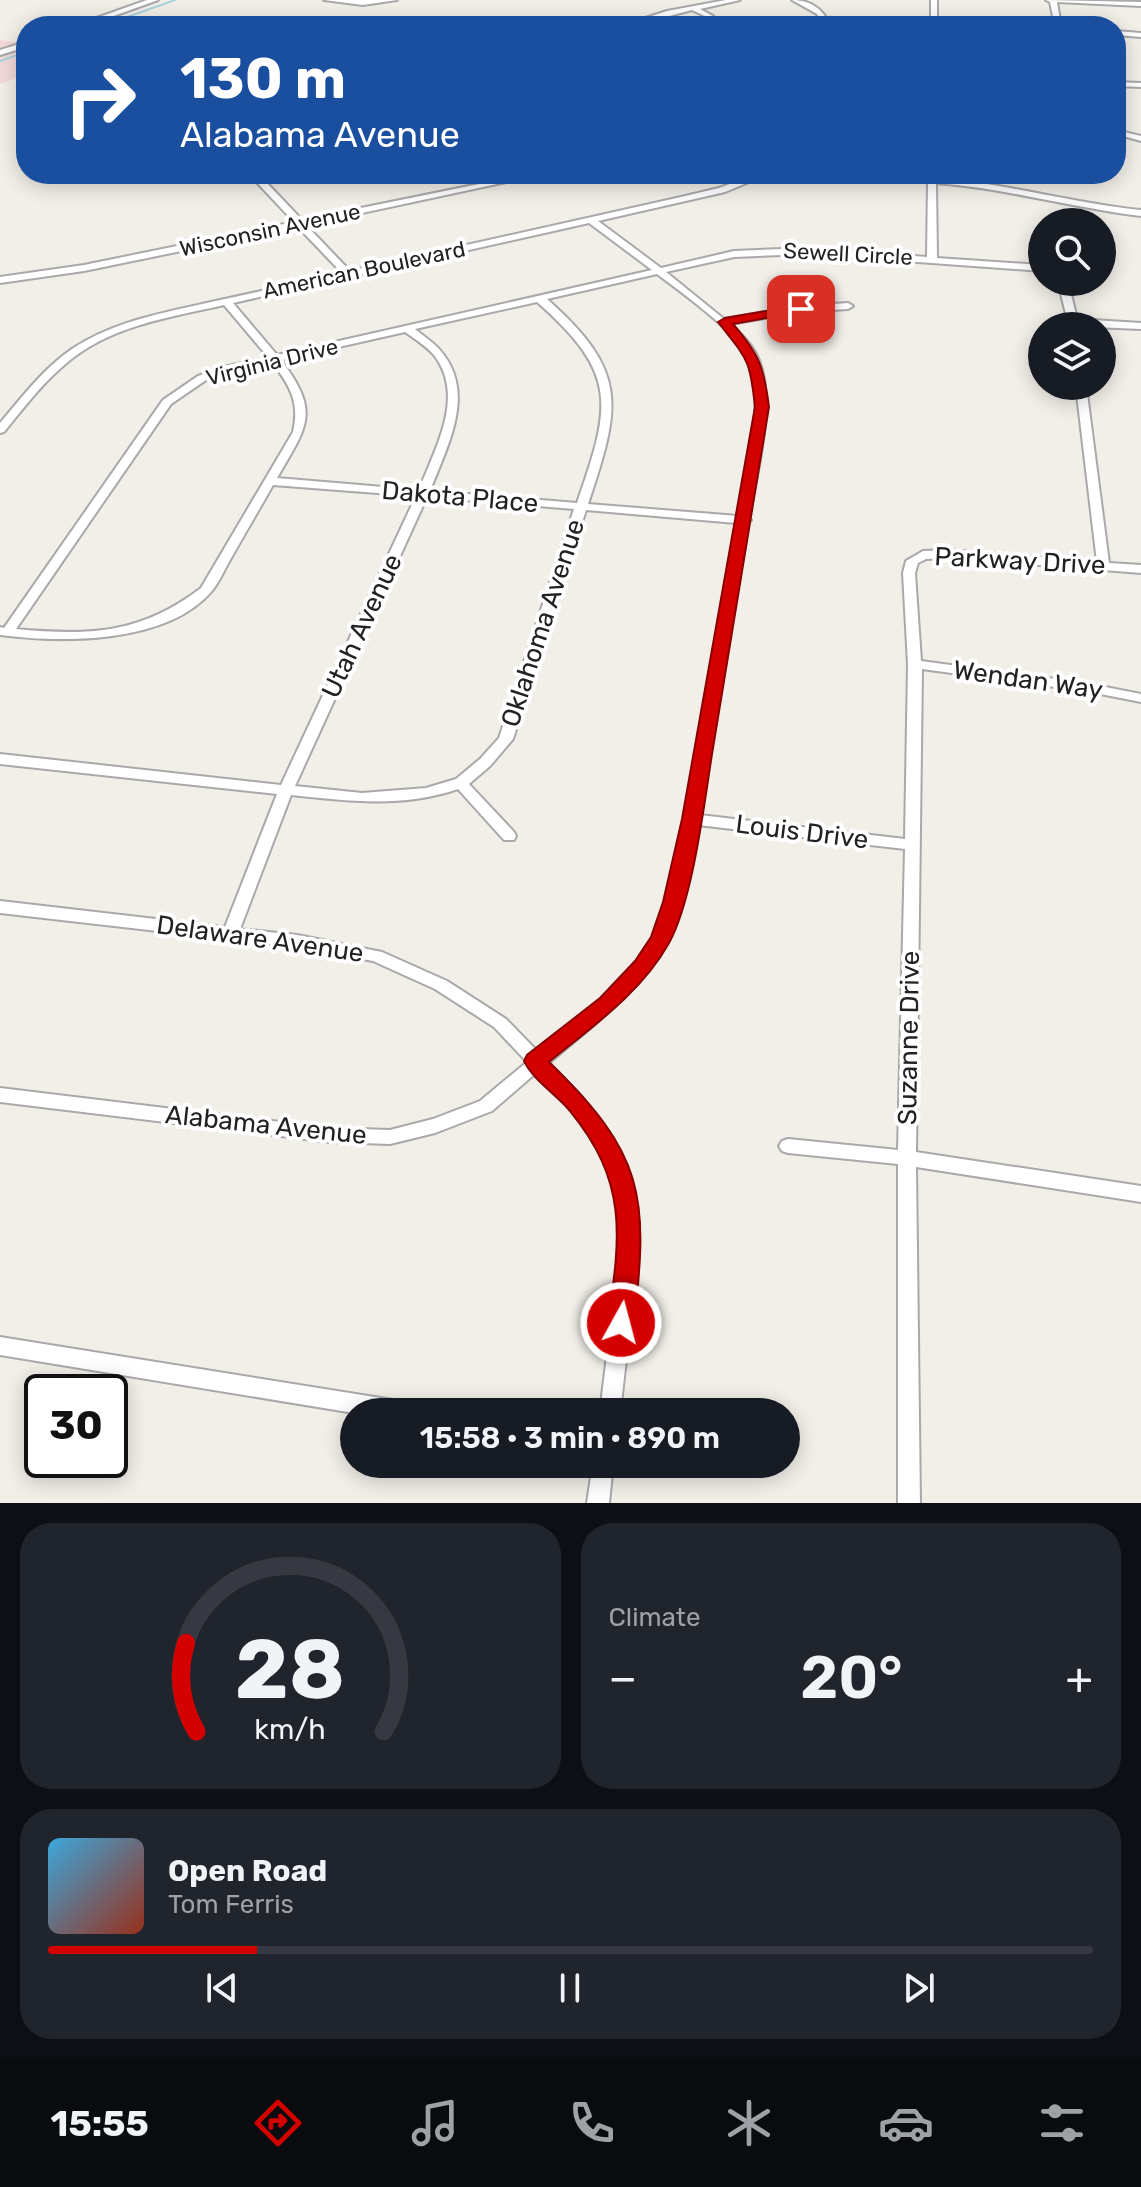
<!DOCTYPE html>
<html lang="en">
<head>
<meta charset="utf-8">
<style>
	body { margin:0; font-family:Rubik,sans-serif; background:#20242c; color:#f1f3f6; height:100vh; display:flex; flex-direction:column; font-size:30px; white-space:nowrap }
	* { box-sizing:border-box; margin:0 }
	p { font-size:26px; color:#9ea1a6 }
	.icon { flex:none; width:44px; height:44px; fill:none; stroke:currentColor; stroke-width:2; stroke-linecap:round; stroke-linejoin:round }
	.map { position:relative; height:1503px; overflow:hidden }
	.drawer { display:flex; flex-direction:column; gap:20px; padding:20px; background:#0d0f14; flex:1 }
	.drawer>* { flex:none }
	.guide { position:absolute; left:16px; top:16px; width:1110px; height:168px; border-radius:32px; box-shadow:0 4px 20px #0003; background:#1a4fa0; color:#fff; overflow:hidden }
	.buttons { position:absolute; left:1028px; top:208px; display:grid; gap:16px }
	.buttons a { display:grid; place-items:center; width:88px; height:88px; border-radius:50%; background:#171b24; box-shadow:0 4px 20px #0003; font-size:40px }
	.speed { position:absolute; left:24px; top:1374px; display:flex; gap:16px; font-size:40px; font-weight:700; text-align:center }
	.speed>* { display:grid; place-content:center; width:104px; height:104px; border-radius:50%; background:#171b24; box-shadow:0 4px 20px #0003; line-height:1 }
	.speed .limit { border:4px solid #111; border-radius:12px; background:#fff; color:#111 }
	.pin { position:absolute; display:grid; place-items:center; width:68px; height:68px; color:#fff; margin:-34px; border-radius:16px; box-shadow:0 4px 12px #0006 }
	.me { position:absolute; width:88px; margin:-44px; rotate:7deg; stroke-linejoin:round; filter:drop-shadow(0 0 6px #0008) }
	.turn { display:flex; align-items:center; gap:28px; height:168px; padding:0 32px; font-size:36px }
	.turn .icon { width:104px; height:104px; stroke-width:2.5 }
	.turn b { display:block; font-size:56px; line-height:68px }
	.big { font-size:60px; font-weight:600; line-height:1.1 }
	.drawer .widget { flex:1; display:flex; flex-direction:column; justify-content:center; gap:12px; min-width:0; padding:0 28px; border-radius:32px; background:#20242c }
	.drawer .dial { align-items:center; gap:0 }
	.dial svg { height:208px; overflow:visible; fill:none; stroke:#363941; stroke-width:7; stroke-linecap:round; text-anchor:middle }
	.dial text { fill:#f1f3f6; stroke:none }
	.song { display:flex; align-items:center; gap:24px }
	.cover { width:96px; height:96px; border-radius:12px; background:linear-gradient(135deg,hsl(200 70% 55%),hsl(10 70% 35%)) }
	.played { height:8px; border-radius:4px; background:linear-gradient(90deg,#d40000 20%,#363941 20%) }
	.keys { display:flex; justify-content:space-around; direction:ltr }
	.heat { display:flex; justify-content:space-between; align-items:center; font-size:44px; direction:ltr }
	.drawer .tiles { flex:1; display:grid; gap:20px; grid-template-columns:1fr 1fr }
	.widget:last-child { grid-column:span 2 }
	.trip { position:absolute; left:340px; top:1398px; width:460px; height:80px; border-radius:40px; background:#171b24; box-shadow:0 4px 20px #0003; font-weight:600; line-height:80px; text-align:center }
	.tab-bar { display:flex; height:128px; justify-content:space-around; align-items:center; background:#090b0e; color:#9ea1a6 }
	.tab-bar .icon { width:56px; height:56px }
	.tab-bar .active { color:#d40000 }
	.tab-bar b { font-size:36px; color:#f1f3f6 }
	.map>svg:first-child { display:block }
	.commercial { fill:#f2dad9 }
	.lines { fill:none; stroke-linecap:round; stroke-linejoin:round }
	.stream { stroke:#aad3df; stroke-width:2 }
	.minor-casing { stroke:#a9a9a9; stroke-width:4 }
	.tertiary-casing { stroke:#a9a9a9; stroke-width:4 }
	.minor { fill:#fff; fill-rule:evenodd }
	.tertiary { fill:#fff; fill-rule:evenodd }
	.route { fill:#d40000; stroke:#8a0000; stroke-width:2 }
	.labels { text-anchor:middle; dominant-baseline:central; stroke-width:8; stroke-linejoin:round; paint-order:stroke }
	.far-street-label { font-size:22px; fill:#222; stroke:#fff }
	.street-label { font-size:26px; fill:#222; stroke:#fff }
</style>
</head>
<body>
<div class="map">
<svg width="1141" height="1503" viewBox="0 0 1141 1503">
	<rect width="100%" height="100%" fill="#f2efe9"/>
	<path class="commercial" d="M0,40L26,43V75L0,84Z"/>
	<g class="lines">
		<path class="stream" d="M102,26L175,0
			M0,61L26,52"/>
		<defs>
			<path id="minor" d="M324,0H397L363,5Z
				M726,0H740L700,9L713,16L722,26H715L709,18L692,10L631,26H621L667,11Z
				M792,0C810,0 824,9 830,26H824L817,14Z
				M931,0H937V26H931Z
				M1046,0L1141,2V6L1057,2L1061,26H1055L1050,2Z
				M1116,31L1141,33V37L1116,35Z
				M1116,82L1141,83V87L1116,86Z
				M1116,130L1141,136V141L1116,134Z
				M249,174H258L261,177L295,174L265,181L302,220L528,174H544L306,225L350,271L681,197L719,188L756,174H768L725,192L598,221L661,268L734,251L808,248L927,257L928,182L861,177L857,174L928,177V174H936V178C1005,183 1072,203 1141,210V216C1072,208 1005,188 936,183L937,258L1042,265V271L808,254L734,257L666,272L724,319L801,306L848,303L853,306L848,309L801,312L730,324C739,332 749,341 755,352C779,393 757,472 749,517L751,520L748,523L700,815L905,839L908,664L903,573L906,561L923,551L949,550L1097,562L1076,386H1086L1109,563L1141,565V573L949,558L926,559L918,563L915,573L921,661L1085,683L1141,694V702L1085,691L922,669L916,1152L1141,1186V1202L916,1167L920,1503H898V1164L788,1153L782,1151L779,1146L782,1141L788,1139L898,1150L905,849L698,825C690,862 684,903 668,938C646,988 589,1028 549,1063L582,1097L609,1132L630,1174L638,1213L637,1264L620,1412H600C604,1380 608,1347 612,1315C619,1256 629,1195 597,1142C581,1116 558,1094 537,1072L492,1111L435,1133L390,1144L330,1142L0,1102V1088L330,1128L390,1130L433,1119L480,1101L527,1062L494,1027L435,989L373,961L297,947L0,913V901L225,927L277,794L0,764V754L281,785L416,496L273,485C259,510 244,535 230,560C224,570 219,583 211,592C166,644 62,643 0,635V627L4,628L163,400L198,376L224,367L268,357L224,305C167,318 107,326 62,367C40,386 22,410 4,432L0,433V423C22,397 44,368 72,349C114,321 163,313 211,302C253,293 298,283 342,273L298,227L84,271L0,283V277L84,265L294,222ZM589,223L652,270L277,355L233,303ZM657,274C681,292 730,327 745,352C769,392 745,471 738,516L588,504C621,405 629,372 547,299ZM537,302C619,374 611,405 577,503L430,491C447,446 478,392 439,349C433,342 423,336 415,329ZM405,332C415,339 426,346 434,355C466,396 435,448 419,490L277,478C307,426 321,413 281,360ZM272,362C290,386 300,402 293,432L201,588C141,634 89,636 16,629L171,404L206,380L231,371ZM427,497L574,509L499,738L480,759L456,779L426,788L362,793L295,786ZM586,510L736,523L685,819L665,902L652,938L636,963L601,999L538,1052L506,1019L447,981L382,952L297,935L240,929L291,795C347,801 403,808 458,789L504,840H514L516,836L514,832L469,784L490,766L513,739Z
				M1058,282H1068L1077,319L1141,323V329L1069,326Z
				M0,1337L406,1402L413,1405L416,1412L354,1413L0,1355Z
				M593,1464H613L609,1503H587Z"/>
			<path id="tertiary" d="M147,0H158L86,26H74Z
				M26,42V47L0,55V50Z"/>
		</defs>
		<use href="#minor" class="minor-casing"/>
		<use href="#tertiary" class="tertiary-casing"/>
		<use href="#minor" class="minor"/>
		<use href="#tertiary" class="tertiary"/>
	</g>
	<path class="route" d="M801,305L807,309L805,311L733,324C759,354 764,367 769,407C750,523 731,638 712,754C704,805 693,899 669,943C641,993 593,1026 549,1062C644,1154 649,1195 634,1323L630,1331L621,1335L612,1331L608,1323C620,1237 629,1183 570,1111C556,1094 534,1081 524,1061L527,1055L600,998L635,961L651,937L663,902L682,819L755,407C750,358 747,359 718,322L725,318Z"/>
	<g class="labels">
		<g class="far-street-label">
			<text transform="translate(270 230) rotate(-12)">Wisconsin Avenue</text>
			<text transform="translate(848 254) rotate(3)">Sewell Circle</text>
			<text transform="translate(364 270) rotate(-12)">American Boulevard</text>
			<text transform="translate(272 362) rotate(-14)">Virginia Drive</text>
		</g>
		<g class="street-label">
			<text transform="translate(460 497) rotate(5)">Dakota Place</text>
			<text transform="translate(1020 561) rotate(3)">Parkway Drive</text>
			<text transform="translate(543 623) rotate(-72)">Oklahoma Avenue</text>
			<text transform="translate(362 626) rotate(-65)">Utah Avenue</text>
			<text transform="translate(1028 680) rotate(8)">Wendan Way</text>
			<text transform="translate(802 832) rotate(7)">Louis Drive</text>
			<text transform="translate(260 939) rotate(8)">Delaware Avenue</text>
			<text transform="translate(909 1038) rotate(-89)">Suzanne Drive</text>
			<text transform="translate(266 1125) rotate(6)">Alabama Avenue</text>
		</g>
	</g>
</svg>
<div class="buttons">
<a><svg class="icon" aria-label="search" viewBox="0 0 24 24"><circle cx="10" cy="10" r="6"/><path d="M15 15l6 6"/></svg></a>
<a><svg class="icon" aria-label="layers" viewBox="0 0 24 24"><path d="M12 4l9 5-9 5-9-5zM3 14l9 5 9-5"/></svg></a>
</div>
<div class="speed"><div class="limit">30</div></div>
<div class="pin" style="left:801px;top:309px;background:#d93025"><svg class="icon" aria-label="arrive" viewBox="0 0 24 24"><path d="M6 21V4h12l-3 4 3 4H6"/></svg></div>
<svg class="me" style="left:621px;top:1323px" viewBox="-20 -20 40 40"><circle r="17" fill="#d40000" stroke="#fff" stroke-width="3"/><path d="M0-11L8 9 0 5-8 9z" fill="#fff"/></svg>
<div class="trip">15:58 · 3 min · 890 m</div>
<div class="guide">
<div class="turn"><svg class="icon" aria-label="right" viewBox="0 0 24 24"><path d="M7 20v-9h11M14 6l5 5-5 5"/></svg><div><b>130 m</b>Alabama Avenue</div></div>
</div>
</div>
<section class="drawer">
<div class="tiles">
<div class="widget dial"><svg viewBox="0 0 100 80">
<path d="M14 69A42 42 0 1 1 86 69"/>
<path d="M14 69A42 42 0 0 1 10 35" stroke="#d40000"/>
<text x="50" y="56" font-size="32" font-weight="700">28</text>
<text x="50" y="72" font-size="11">km/h</text>
</svg></div>
<div class="widget"><p>Climate</p>
<div class="heat"><a>−</a><b class="big">20°</b><a>+</a></div>
</div>
<div class="widget">
<div class="song"><i class="cover"></i><div><b>Open Road</b><p>Tom Ferris</p></div></div>
<div class="played"></div>
<div class="keys"><svg class="icon" aria-label="previous" viewBox="0 0 24 24"><path d="M18 5L8 12l10 7zM5 5v14"/></svg><svg class="icon" aria-label="pause" viewBox="0 0 24 24"><path d="M8 5v14M16 5v14"/></svg><svg class="icon" aria-label="next" viewBox="0 0 24 24"><path d="M6 5l10 7-10 7zM19 5v14"/></svg></div>
</div>
</div>
</section>
<nav class="tab-bar">
<b>15:55</b>
<svg class="icon active" aria-label="directions" viewBox="0 0 24 24"><path d="M12 3l9 9-9 9-9-9zM9 14v-3h6M13 9l2 2-2 2"/></svg>
<svg class="icon" aria-label="music" viewBox="0 0 24 24"><path d="M9 18V5l10-2v13"/><circle cx="6" cy="18" r="3"/><circle cx="16" cy="16" r="3"/></svg>
<svg class="icon" aria-label="phone" viewBox="0 0 24 24"><path d="M5 4h4l2 5-3 2q2 4 5 5l2-3 5 2v4C11 20 4 13 5 4z"/></svg>
<svg class="icon" aria-label="climate" viewBox="0 0 24 24"><path d="M12 3v18M4 7l16 10M4 17L20 7"/></svg>
<svg class="icon" aria-label="car" viewBox="0 0 24 24"><path d="M5 17H2v-5l4-1 3-4h7l3 4 3 1v5h-3M9 17h6M6 11h13"/><circle cx="7" cy="17" r="2"/><circle cx="17" cy="17" r="2"/></svg>
<svg class="icon" aria-label="filters" viewBox="0 0 24 24"><path d="M4 7h16M4 17h16"/><circle cx="9" cy="7" r="2"/><circle cx="15" cy="17" r="2"/></svg>
</nav>
</body>
</html>
